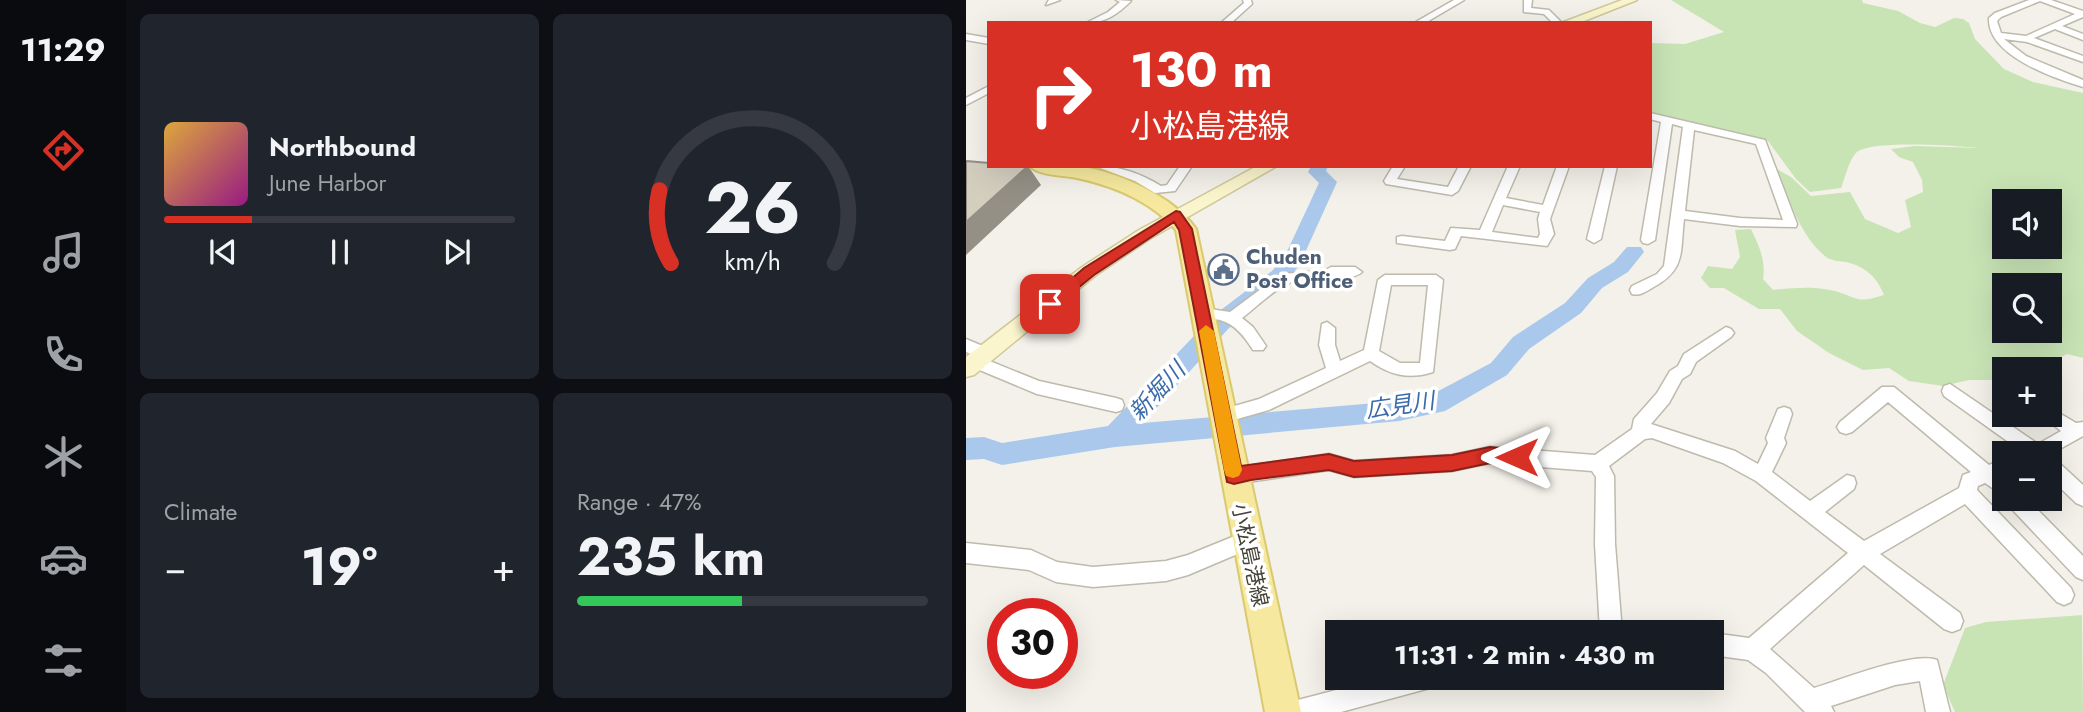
<!DOCTYPE html>
<html lang="en">
<head>
<meta charset="utf-8">
<style>
	body { margin:0; font-family:Jost,"Noto Sans JP",sans-serif; background:#20242c; color:#f1f3f6; height:100vh; display:flex; flex-direction:column; font-size:26px; white-space:nowrap }
	* { box-sizing:border-box; margin:0 }
	p { font-size:23px; color:#9ea1a6 }
	.icon { flex:none; width:38px; height:38px; fill:none; stroke:currentColor; stroke-width:2; stroke-linecap:round; stroke-linejoin:round }
	.map { position:relative; flex:1; overflow:hidden }
	.drawer { display:flex; flex-direction:column; gap:14px; padding:14px; background:#0d0f14; width:840px }
	.drawer>* { flex:none }
	.guide { position:absolute; left:21px; top:21px; width:665px; height:147px; border-radius:0px; box-shadow:0 7px 28px #0002; background:#d93025; color:#fff; overflow:hidden }
	.controls { position:absolute; left:1026px; top:189px; display:grid; gap:14px }
	.controls a { display:grid; place-items:center; width:70px; height:70px; border-radius:0px; background:#171b24; box-shadow:0 7px 28px #0002; font-size:35px }
	.speed { position:absolute; left:21px; top:598px; display:flex; gap:14px; font-size:35px; font-weight:700; text-align:center }
	.speed>* { display:grid; place-content:center; width:91px; height:91px; border-radius:50%; background:#171b24; box-shadow:0 7px 28px #0002; line-height:1 }
	.speed .limit { border:10px solid #d22; background:#fff; color:#111 }
	.pin { position:absolute; display:grid; place-items:center; width:60px; height:60px; color:#fff; margin:-30px; border-radius:14px; box-shadow:0 4px 10px #0006 }
	.me { position:absolute; width:77px; margin:-38px; rotate:270deg; stroke-linejoin:round; filter:drop-shadow(0 0 5px #0008) }
	.turn { display:flex; align-items:center; gap:24px; height:147px; padding:0 28px; font-size:32px }
	.turn .icon { width:91px; height:91px; stroke-width:2.5 }
	.turn b { display:block; font-size:49px; line-height:60px }
	.big { font-size:52px; font-weight:700; line-height:1.1 }
	.drawer .card { flex:1; display:flex; flex-direction:column; justify-content:center; gap:10px; min-width:0; padding:0 24px; border-radius:10px; background:#20242c }
	.drawer .dial { align-items:center; gap:0 }
	.dial svg { height:182px; overflow:visible; fill:none; stroke:#363941; stroke-width:7; stroke-linecap:round; text-anchor:middle }
	.dial text { fill:#f1f3f6; stroke:none }
	.song { display:flex; align-items:center; gap:21px }
	.cover { width:84px; height:84px; border-radius:10px; background:linear-gradient(135deg,hsl(40 70% 55%),hsl(310 70% 35%)) }
	.played { height:7px; border-radius:4px; background:linear-gradient(90deg,#d93025 25%,#363941 25%) }
	.keys { display:flex; justify-content:space-around; direction:ltr }
	.heat { display:flex; justify-content:space-between; align-items:center; font-size:38px; direction:ltr }
	.charge { height:10px; border-radius:5px; background:linear-gradient(90deg,#34c759 47%,#363941 0) }
	.drawer .tiles { flex:1; display:grid; gap:14px; grid-template-columns:repeat(2,1fr) }
	.trip { position:absolute; left:359px; top:620px; width:399px; height:70px; border-radius:0px; background:#171b24; box-shadow:0 7px 28px #0002; font-weight:700; line-height:70px; text-align:center }
	main { display:flex; flex:1; min-height:0 }
	.tabs { display:flex; flex-direction:column; width:126px; justify-content:space-around; align-items:center; background:#090b0e; color:#9ea1a6 }
	.tabs .icon { width:49px; height:49px }
	.tabs .on { color:#d93025 }
	.tabs b { font-size:32px; color:#f1f3f6 }
	.map>svg:first-child { display:block }
	.green { fill:#c8e4b5; fill-rule:evenodd }
	.lines { fill:none; stroke-linecap:round; stroke-linejoin:round }
	.river { fill:#aac8eb; fill-rule:evenodd }
	.street-casing { stroke:#bebaac; stroke-width:3 }
	.secondary-casing { stroke:#cfc89c; stroke-width:3 }
	.primary-casing { stroke:#dac96f; stroke-width:4 }
	.street { fill:#fff; fill-rule:evenodd }
	.secondary { fill:#faf5cc; fill-rule:evenodd }
	.primary { fill:#f6e99f; fill-rule:evenodd }
	.shaded-wall { fill:#949086 }
	.building { fill:#d4cebf; stroke:#949086; stroke-width:2 }
	.route { fill:#d93025; stroke:#8d1f18; stroke-width:2 }
	.slow { fill:#f59e0b }
	.labels { text-anchor:middle; dominant-baseline:central; stroke-width:7; stroke-linejoin:round; paint-order:stroke }
	.service-label { font-size:21px; font-weight:bold; fill:#4e5e75; stroke:#fff; text-anchor:start }
	.street-label { font-size:21px; fill:#464238; stroke:#fff }
	.water-label { font-size:23px; font-style:italic; fill:#396baa; stroke:#fff }
</style>
</head>
<body>
<main>
<nav class="tabs">
<b>11:29</b>
<svg class="icon on" aria-label="directions" viewBox="0 0 24 24"><path d="M12 3l9 9-9 9-9-9zM9 14v-3h6M13 9l2 2-2 2"/></svg>
<svg class="icon" aria-label="music" viewBox="0 0 24 24"><path d="M9 18V5l10-2v13"/><circle cx="6" cy="18" r="3"/><circle cx="16" cy="16" r="3"/></svg>
<svg class="icon" aria-label="phone" viewBox="0 0 24 24"><path d="M5 4h4l2 5-3 2q2 4 5 5l2-3 5 2v4C11 20 4 13 5 4z"/></svg>
<svg class="icon" aria-label="climate" viewBox="0 0 24 24"><path d="M12 3v18M4 7l16 10M4 17L20 7"/></svg>
<svg class="icon" aria-label="car" viewBox="0 0 24 24"><path d="M5 17H2v-5l4-1 3-4h7l3 4 3 1v5h-3M9 17h6M6 11h13"/><circle cx="7" cy="17" r="2"/><circle cx="17" cy="17" r="2"/></svg>
<svg class="icon" aria-label="filters" viewBox="0 0 24 24"><path d="M4 7h16M4 17h16"/><circle cx="9" cy="7" r="2"/><circle cx="15" cy="17" r="2"/></svg>
</nav>
<section class="drawer">
<div class="tiles">
<div class="card">
<div class="song"><i class="cover"></i><div><b>Northbound</b><p>June Harbor</p></div></div>
<div class="played"></div>
<div class="keys"><svg class="icon" aria-label="previous" viewBox="0 0 24 24"><path d="M18 5L8 12l10 7zM5 5v14"/></svg><svg class="icon" aria-label="pause" viewBox="0 0 24 24"><path d="M8 5v14M16 5v14"/></svg><svg class="icon" aria-label="next" viewBox="0 0 24 24"><path d="M6 5l10 7-10 7zM19 5v14"/></svg></div>
</div>
<div class="card dial"><svg viewBox="0 0 100 80">
<path d="M14 69A42 42 0 1 1 86 69"/>
<path d="M14 69A42 42 0 0 1 9 37" stroke="#d93025"/>
<text x="50" y="56" font-size="32" font-weight="700">26</text>
<text x="50" y="72" font-size="11">km/h</text>
</svg></div>
<div class="card"><p>Climate</p>
<div class="heat"><a>−</a><b class="big">19°</b><a>+</a></div>
</div>
<div class="card"><p>Range · 47%</p><b class="big">235 km</b><div class="charge"></div></div>
</div>
</section>
<div class="map">
<svg width="1117" height="712" viewBox="0 0 1117 712">
	<rect width="100%" height="100%" fill="#f3f1e9"/>
	<path class="green" d="M705,0H896L897,3L932,11L954,23L969,27L988,18L997,19L1003,23L1009,39L1038,69L1067,82L1117,93V358L1101,354L1079,365L1038,369V380H1003L977,386L943,381L923,368L897,370L863,353L831,331L814,309H793L758,288H744L735,278L742,266L766,269L774,257L769,230L785,229C793,246 800,260 797,279L807,290C826,288 845,286 864,290C893,296 886,305 918,295C911,277 900,267 880,262C873,261 865,261 860,257C833,235 823,197 809,168L825,177L845,196L884,192L899,219L932,233L945,227L939,200L957,192L956,180L947,162L933,157L925,149L949,146L1013,148C994,146 902,139 890,153C883,160 879,178 875,188L844,192L830,179L802,141L684,114V43L719,44L758,32ZM1038,201H1083V247H1038ZM1038,285H1083V331H1038Z
		M1116,615L1117,712H989L977,685L999,628L1020,622Z"/>
	<g class="lines">
		<path class="river" d="M345,166H362L360,171L371,182L333,266L320,281L263,328L177,423L433,401L465,395L525,363L547,337L599,303L622,278L648,262L661,247H675L678,252L662,272L636,288L615,313L563,349L541,375L479,411L433,421L149,447L36,465L18,459L0,460V438L18,437L36,443L142,426L247,316L306,271L318,258L353,183L342,172Z"/>
		<defs>
			<path id="street" d="M83,0H94L80,5Z
				M150,0L165,1C152,14 139,23 120,23L142,12L154,2Z
				M277,0H285L286,4L265,23H255L278,3Z
				M488,0H498L459,23H448Z
				M558,0H566L565,8L583,10L596,23H587L578,14L558,12Z
				M1063,0H1085L1117,11V17L1096,26L1117,34V40L1089,29L1068,38L1117,56V62L1061,42L1038,39L1060,56L1117,80V87C1087,78 1021,55 1023,18L1029,13ZM1074,1L1109,14L1060,36L1035,33L1031,21L1035,17Z
				M0,34L23,38V44L0,40Z
				M23,86V93L0,105V98Z
				M684,113L799,140L831,224L830,227L774,226L718,219C714,253 720,270 686,288C679,292 674,296 666,294L664,290L666,286L691,274L698,266L717,127L706,124L689,240L682,244L677,243L675,240L695,122L684,119ZM728,130L790,144L817,220L774,218L719,211Z
				M129,166C154,166 174,173 195,186L201,185L214,166H226L209,191L189,193L169,181Z
				M427,166H439L431,179L482,187L493,166H505L492,191L486,195L420,184L418,181Z
				M542,166H554L540,198L577,205L591,166H603L584,219L588,234L581,246L495,236L489,249L484,250L431,243V237L436,236L479,241L485,228L514,230ZM537,205L574,212L572,219L574,234L572,238L526,232Z
				M639,166H651L635,239L628,243L621,239Z
				M365,267H389L396,272C386,282 342,279 326,282C314,284 288,309 276,318L287,327L300,346L297,350H287C279,337 269,324 254,320C247,318 239,319 232,317L230,313L237,308L264,312L315,274L358,271Z
				M419,275H470L477,280L467,372C442,380 424,375 404,361L303,410L257,423L251,421L248,416L251,411L293,399L360,368L353,345L356,324L361,322L369,328V345L374,361L398,350L412,280ZM425,285H462L454,363H434L413,351Z
				M760,327L765,329L768,333L765,337L730,362L724,374L716,379L703,403L685,424L769,451L792,464L802,443L800,438L812,409L818,407L824,409L826,414L818,438L820,443L806,472L844,501L881,475L888,477L890,483L888,489L859,512L898,541L993,488L997,475L1005,472L922,402L886,432L880,434L874,432L871,427L874,422L916,387H928L1023,465L1038,459V496L1019,483L1012,486L1011,490L1105,588L1108,595L1105,602L1098,605L1091,602L999,504L914,554L994,613L997,621L994,629L986,632L978,629L898,565L804,649L848,688C874,680 948,651 971,660L984,712H960L954,681L929,685L865,706L868,712H839L800,673L782,660L746,655V633L783,638L882,553L790,481L757,463L686,438L679,439L643,466L648,476L649,544L656,632H634L629,544L630,477L626,471L524,463L486,471L388,477L363,470L268,484L262,482L259,476L262,470L268,468L363,454L388,461L486,455L524,447L629,455L666,429L668,419L691,393L704,371L712,366L718,354Z
				M0,339L26,350L28,354L21,360L73,381L150,398L156,400L158,405L156,410L150,412L71,394L4,366L2,362L10,356L0,352Z
				M984,384L1072,444L1095,431L1075,415H1083V407L1110,423L1117,422V436L1083,455L1058,453L978,396L976,391L978,386Z
				M1083,457L1089,459L1117,485V506L1110,503L1083,477Z
				M1040,499H1061L1117,556V580L1110,577L1042,505Z
				M281,531L288,533L291,540L288,547L222,575L200,581L127,587L90,582L63,570L0,563V543L65,550L91,562L127,567L200,561L222,555Z
				M420,677H475L472,685L464,688L375,712H320L324,704L332,700Z"/>
			<path id="secondary" d="M656,0H671L613,23H595Z
				M291,166H311L185,238L130,275L8,375L0,377V357L116,267L173,230Z"/>
			<path id="primary" d="M64,166C78,166 93,165 108,166C147,169 208,196 230,229L335,712H299L210,230C185,201 148,186 111,178C97,175 73,176 64,166Z"/>
		</defs>
		<use href="#street" class="street-casing"/>
		<use href="#secondary" class="secondary-casing"/>
		<use href="#primary" class="primary-casing"/>
		<use href="#street" class="street"/>
		<use href="#secondary" class="secondary"/>
		<use href="#primary" class="primary"/>
	</g>
	<path class="shaded-wall" d="M62,166L75,185L0,255V222Z"/>
	<path class="building" d="M0,161L23,163V166H62L0,222Z"/>
	<path class="route" d="M210,211L214,212L226,229L275,466L363,454L388,461L486,455L524,447L557,451L560,457L557,462L551,465L524,463L486,471L388,477L363,470L285,480L268,484L261,482L213,230L208,222L128,275L89,307L84,309L76,304L118,268Z"/>
	<path class="slow" d="M240,325L248,331L276,470L273,476L267,478L260,476L258,470L233,331Z"/>
	<defs>
		<symbol id="civic-ring" viewBox="-11 -11 22 22"><circle r="9.5" fill="#fff" stroke="#5c6f8a" stroke-width="1.5"/><path d="M-.6-6.5H3V-4.5H.6V-3L4-1V1h2V6H-6V1h2V-1L-.6-3ZM-1.2 2.5V6h2.4V2.5Z" fill="#5c6f8a"/></symbol>
	</defs>
	<g fill-rule="evenodd">
		<use href="#civic-ring" x="240" y="252" width="35" height="35"/>
	</g>
	<g class="labels">
		<g class="service-label">
			<text x="280" y="257">Chuden<tspan x="280" dy="24">Post Office</tspan></text>
		</g>
		<g class="street-label">
			<text transform="translate(284 555) rotate(78)">小松島港線</text>
		</g>
		<g class="water-label">
			<text transform="translate(191 391) rotate(-47)">新堀川</text>
			<text transform="translate(434 405) rotate(-8)">広見川</text>
		</g>
	</g>
</svg>
<div class="controls">
<a><svg class="icon" aria-label="sound" viewBox="0 0 24 24"><path d="M4 9h4l5-4v14l-5-4H4zM17 9q2 3 0 6"/></svg></a>
<a><svg class="icon" aria-label="search" viewBox="0 0 24 24"><circle cx="10" cy="10" r="6"/><path d="M15 15l6 6"/></svg></a>
<a>+</a>
<a>−</a>
</div>
<div class="speed"><div class="limit">30</div></div>
<div class="pin" style="left:84px;top:304px;background:#d93025"><svg class="icon" aria-label="arrive" viewBox="0 0 24 24"><path d="M6 21V4h12l-3 4 3 4H6"/></svg></div>
<svg class="me" style="left:551px;top:457px" viewBox="-20 -20 40 40"><path d="M0-17L14 15 0 8-14 15z" fill="#d93025" stroke="#fff" stroke-width="4"/></svg>
<div class="trip">11:31 · 2 min · 430 m</div>
<div class="guide">
<div class="turn"><svg class="icon" aria-label="right" viewBox="0 0 24 24"><path d="M7 20v-9h11M14 6l5 5-5 5"/></svg><div><b>130 m</b>小松島港線</div></div>
</div>
</div>
</main>
</body>
</html>
